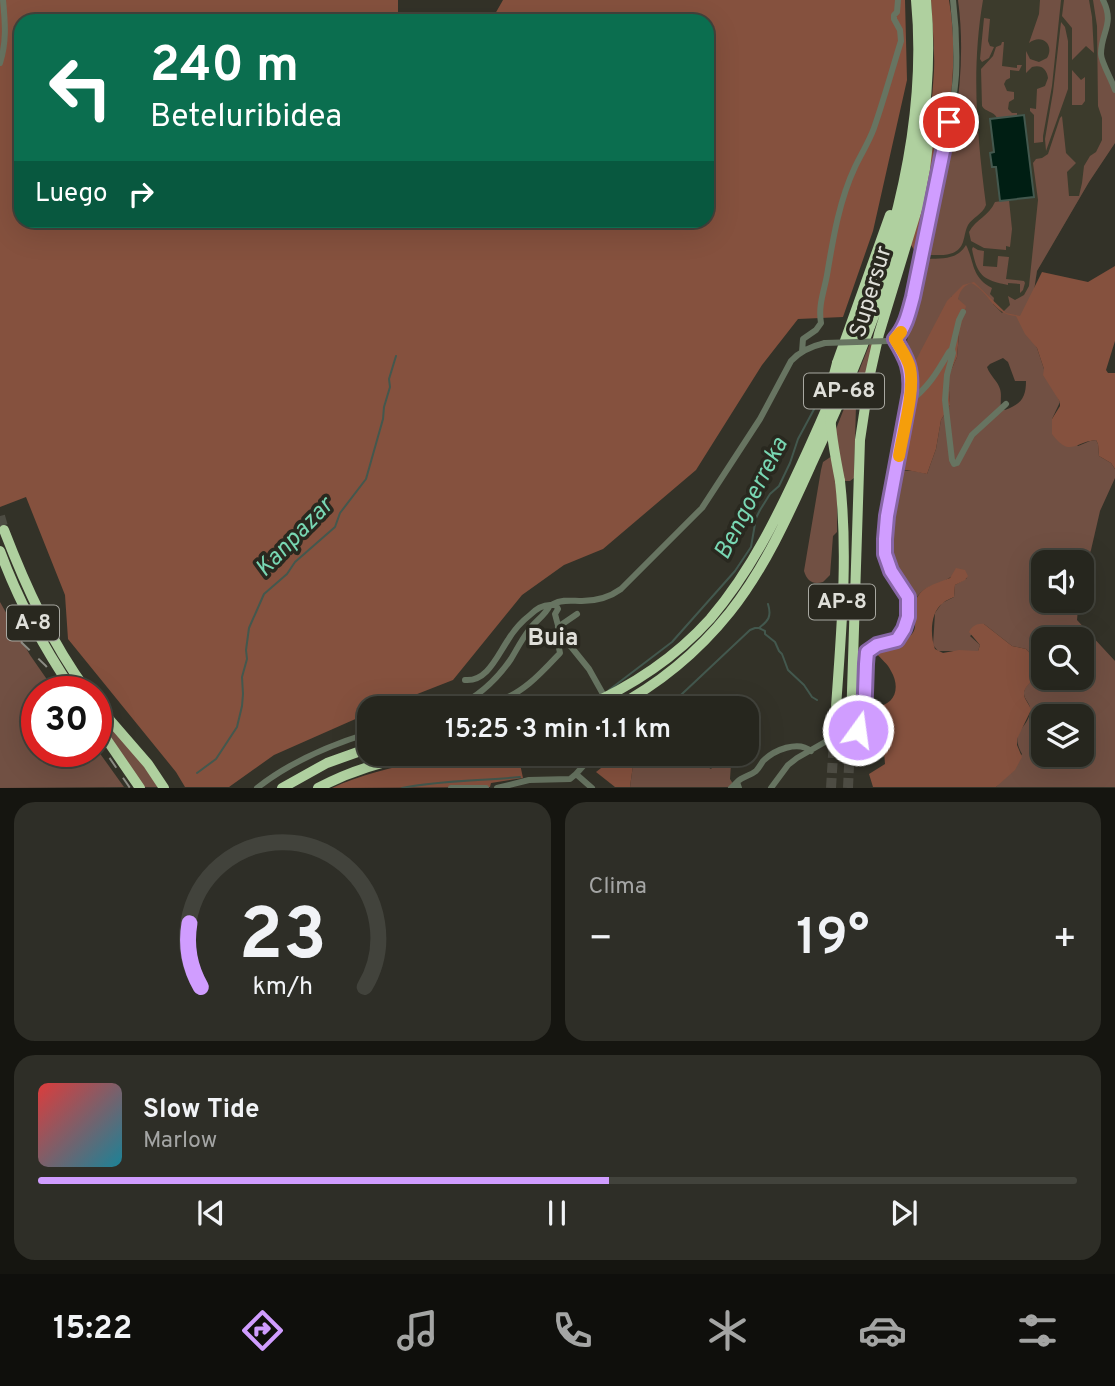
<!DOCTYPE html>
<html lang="es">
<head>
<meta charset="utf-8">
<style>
	body { margin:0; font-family:Overpass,sans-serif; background:#2e2e27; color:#f1f3f6; height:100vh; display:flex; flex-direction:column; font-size:26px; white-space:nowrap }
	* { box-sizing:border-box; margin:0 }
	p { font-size:23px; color:#a4a5a4 }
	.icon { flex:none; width:38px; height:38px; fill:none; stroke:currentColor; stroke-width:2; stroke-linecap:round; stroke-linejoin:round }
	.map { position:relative; height:788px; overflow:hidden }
	.drawer { display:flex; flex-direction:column; gap:14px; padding:14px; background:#151510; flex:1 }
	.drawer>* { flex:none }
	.top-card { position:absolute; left:14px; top:14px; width:700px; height:214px; border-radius:21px; box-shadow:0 7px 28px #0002,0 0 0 2px #42433c; background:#0b6e4f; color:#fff; overflow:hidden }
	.fabs { position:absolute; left:1031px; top:550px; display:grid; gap:14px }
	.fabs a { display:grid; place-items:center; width:63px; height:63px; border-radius:14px; background:#26261e; box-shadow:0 7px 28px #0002,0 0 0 2px #42433c; font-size:35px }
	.speed { position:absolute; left:21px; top:676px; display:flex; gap:14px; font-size:35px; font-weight:700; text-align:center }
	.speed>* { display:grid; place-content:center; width:91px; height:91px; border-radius:50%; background:#26261e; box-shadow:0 7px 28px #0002,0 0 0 2px #42433c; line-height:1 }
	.speed .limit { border:10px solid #d22; background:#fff; color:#111 }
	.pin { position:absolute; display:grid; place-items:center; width:60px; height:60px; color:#fff; margin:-30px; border:4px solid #fff; border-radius:50%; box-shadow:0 2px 7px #0007 }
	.me { position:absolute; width:77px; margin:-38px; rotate:14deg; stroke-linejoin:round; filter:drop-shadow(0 0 5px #0008) }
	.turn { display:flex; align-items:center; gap:24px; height:147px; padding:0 21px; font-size:32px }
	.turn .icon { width:91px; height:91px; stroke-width:2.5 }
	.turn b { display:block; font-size:49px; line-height:60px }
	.then { display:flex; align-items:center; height:66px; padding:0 21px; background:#0003; gap:14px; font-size:26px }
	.big { font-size:52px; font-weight:600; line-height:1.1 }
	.drawer .widget { flex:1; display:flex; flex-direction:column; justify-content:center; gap:10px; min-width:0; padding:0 24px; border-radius:21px; background:#2e2e27 }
	.drawer .dial { align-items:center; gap:0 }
	.dial svg { height:182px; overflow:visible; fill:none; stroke:#42433c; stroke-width:7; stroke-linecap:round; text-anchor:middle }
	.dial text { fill:#f1f3f6; stroke:none }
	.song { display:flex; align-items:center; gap:21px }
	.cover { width:84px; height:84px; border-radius:10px; background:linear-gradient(135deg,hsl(0 70% 55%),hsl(190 70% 35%)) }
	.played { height:7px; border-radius:4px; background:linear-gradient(90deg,#d09dff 55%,#42433c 55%) }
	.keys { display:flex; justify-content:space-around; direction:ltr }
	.heat { display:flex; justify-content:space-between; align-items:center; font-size:38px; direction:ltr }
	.drawer .tiles { flex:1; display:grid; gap:14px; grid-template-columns:1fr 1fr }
	.widget:last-child { grid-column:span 2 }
	.trip { position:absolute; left:357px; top:696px; width:402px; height:70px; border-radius:21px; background:#26261e; box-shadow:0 7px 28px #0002,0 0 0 2px #42433c; font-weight:600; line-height:70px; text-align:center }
	.tab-bar { display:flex; height:112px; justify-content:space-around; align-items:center; background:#0f0f0c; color:#a4a5a4 }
	.tab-bar .icon { width:49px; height:49px }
	.tab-bar .active { color:#d09dff }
	.tab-bar b { font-size:32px; color:#f1f3f6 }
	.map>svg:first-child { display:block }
	.built { fill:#3c3b2c }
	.green { fill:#715043; fill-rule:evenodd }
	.forest { fill:#85513e }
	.water { fill:#001e13; stroke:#43584e; stroke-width:2 }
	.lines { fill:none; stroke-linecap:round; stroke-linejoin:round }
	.stream { stroke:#43584e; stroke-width:2 }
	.highway-tunnel { stroke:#4d4c43; stroke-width:10; stroke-dasharray:10 5; stroke-linecap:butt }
	.minor { stroke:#677461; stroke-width:6 }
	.highway { stroke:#afd09f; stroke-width:10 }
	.rail { stroke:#8c8c84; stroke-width:2; stroke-dasharray:12 12; stroke-linecap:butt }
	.minor-bridge { stroke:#677461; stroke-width:6 }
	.highway-bridge { stroke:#afd09f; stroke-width:10 }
	.route-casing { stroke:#8766a6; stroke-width:18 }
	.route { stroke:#d09dff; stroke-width:12 }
	.slow { stroke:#f59e0b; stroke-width:12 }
	.labels { text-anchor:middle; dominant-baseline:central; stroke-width:7; stroke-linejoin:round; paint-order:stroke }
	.shield { fill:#29281f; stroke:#a8a8a1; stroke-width:2 }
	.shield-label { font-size:21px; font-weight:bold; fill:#dfdfd9 }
	.street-label { font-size:23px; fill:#dfdfd9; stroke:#29281f }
	.water-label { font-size:24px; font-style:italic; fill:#78d7b3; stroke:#29281f }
	.neighbourhood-label { font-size:24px; font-weight:bold; fill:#dfdfd9; stroke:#29281f }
</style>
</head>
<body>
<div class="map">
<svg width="1115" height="788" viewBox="0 0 1115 788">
	<rect width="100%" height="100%" fill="#333228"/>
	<path class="built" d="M958,0H1103L1101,54L1115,143L1089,182L1037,271L1033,297L1030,336L971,299L921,285L942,191L960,86L962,65V27Z"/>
	<path class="green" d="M958,0H983C971,70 977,135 986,205C982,215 973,217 968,225C965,231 965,236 963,242C958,257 942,255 929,255C931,234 938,213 942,192C955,127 967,67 958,0Z
		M1040,0H1061L1052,86L1043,136V142L1034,143V115L1030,111V108L1036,109L1037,89L1045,86L1048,78C1047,69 1041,64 1032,67L1026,73V51L1030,59L1039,62L1047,58C1055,44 1041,33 1029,43L1039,14Z
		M1064,0H1089L1092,17L1094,53L1086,46L1072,60V28L1062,16Z
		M1093,0H1103L1107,10L1101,54L1115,90V143L1089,182L1037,271L1033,297L1034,343L1037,348L1044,369L1060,402L1052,419L1078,446L1090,441L1096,440L1098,444L1099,456L1111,463L1115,469V478L1100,511L1091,550L1082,576V562H1043V600H1082V587L1084,598L1078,609L1077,620L1115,661V787H996L1022,754C1009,730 1026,731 1030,713C1032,703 1023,700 1024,692C1025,684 1037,677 1043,672V677H1082V639H1043V658L1035,659L1026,649L1012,646L984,624L970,636L980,645L978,651H938L933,645L935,613L942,603L954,597L955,585L967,578L954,574C940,588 925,581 914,602L895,574L888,557L886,518L880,514C884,499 886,473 904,471C911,470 920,472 927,474L936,449L941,420L950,405L948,377L957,357L959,333L958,297L952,296L924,370L916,365L907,341L909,330L919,307L921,285L927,259C943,258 957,260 966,245C975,263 971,277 992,288L990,294L994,298L993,304L1002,313L1010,305L1008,296L1015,300L1024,295L1029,286L1038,200L1033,163L1036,159L1042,158L1048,154L1060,118L1062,116L1066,153L1076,163L1067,172L1069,196H1079L1082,183L1084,166L1090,156L1096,152L1102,140V118L1098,106L1097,26ZM1003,358L1008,362L1015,381H1026C1026,398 1021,404 1005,410L1001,408C1000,402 1002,395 1000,389C998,381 990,376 987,367L990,364ZM1043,716H1082V754H1043Z
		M984,18L990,19L988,41L990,46L994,47L989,58L982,62L980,59Z
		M1061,22L1065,27L1068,41V89L1046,151L1045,139L1053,92Z
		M1002,42H1004L1002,66L1017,68V65H1022L1019,71L1010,70V78L1006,80L1004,84L1007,91L1014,92V99L1009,102L1008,109L1012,113H1017V116L997,118C994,111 985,112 982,106L981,69L993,56L996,47L1001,45Z
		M1072,70L1081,80L1085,77V101L1082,105H1072Z
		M1009,200L1012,229L1010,247L1006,246V250L984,248L971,241L969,232C976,219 989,216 995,202Z
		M973,247L978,250L984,251L983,266L997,267L998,256L1009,257L1006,279L1024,281L1025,283L1023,290L1020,293V284L1008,283V285C982,280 977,275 972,249Z
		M872,338L874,339L861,406L856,405L854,478L850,481H843L837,506V532L833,536L830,575L823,582C813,585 807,581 804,571L821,470L823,462L832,456L834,434Z
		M0,602L30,655L55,691H37V751H96V748L124,787L0,788Z
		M96,708L161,787H142L96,720Z
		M624,754H692L691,757L711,769L722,756L731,764L730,779L735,787H630L633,765L629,767Z"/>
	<path class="forest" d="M0,0H398V16L419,21H21V220H707V21H491L503,0H905L907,80L873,231L843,317L798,319L762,365L696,470L603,549L564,565L522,595L453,680L379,709H369V713L274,755L229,787H185L176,772L68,639L65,595L26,497L0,507Z
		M931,0H949C964,85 937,174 919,257L905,236C920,182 931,127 934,71C935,47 932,23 931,0Z
		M1115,266V341L1106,370L1108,373H1115V469L1111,463L1099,456L1098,444L1096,440C1074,442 1070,458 1052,434V419L1060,406V402L1043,375L1044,369L1037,348L1025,334L1016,316C992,314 990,292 971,283C963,286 960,291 958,299L966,306L959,333L957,357L948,377L950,405L941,420L936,449L927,474L907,470L900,471L914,378L909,360H916L947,301L963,285L974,282L1006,313L1020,316L1042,272L1088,282Z
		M956,568L965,570L968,576L965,580L955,585L954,597C950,599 946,600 943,603C930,612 930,636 935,649L943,653L959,650L978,651L980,645L969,632C972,626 977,623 984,624L1012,646L1026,649L1035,659L1043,658V672C1037,677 1024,685 1024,694C1024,699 1030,705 1031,710L1017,739V745L1022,757L1015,770L996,787H873L869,774L885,764L884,752L875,734L874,707C895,706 901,688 891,671C888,664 881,659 876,653L877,650C887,643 904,643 912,634C916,629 915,624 915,618C912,589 927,587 950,578Z
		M478,754H546V759L520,764L523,778L491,783L490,787L332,788C378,767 427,760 478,754Z
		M619,754H624L629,767L633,765L630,787H615L596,772Z"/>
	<path class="water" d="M1024,115L1034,197L1000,201L996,167H992L990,153L994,152L990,119Z"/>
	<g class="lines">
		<path class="stream" d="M759,628L765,631V634L775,642L779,651L782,654L788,670L804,685L812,697L817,700
			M609,690L672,642L735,571L751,547L756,518L760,510L770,494L779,486L790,463L798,439L819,400
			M666,709L750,630L755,628H759C768,621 772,617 768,604
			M565,756L566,754
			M197,773L216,759L237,727L242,706L243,694L242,677L247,659L246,650L249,628L264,594L287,574L295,562L335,527L340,513L366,479L383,419L384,407L390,387L389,379L396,356
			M402,788C441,780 480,781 520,777"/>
		<path class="highway-tunnel" d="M0,516L4,530
			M831,788L835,723
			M848,788L851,723"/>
		<path class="minor" d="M1103,0C1115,24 1101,32 1101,54C1101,62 1112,80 1115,90
			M0,63C7,41 5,22 3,0
			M891,341C900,335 903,328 907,319C919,288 923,252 930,219C939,172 952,124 956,75C957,50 956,25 953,0
			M952,349L959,320L963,312
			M802,352L803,339L816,330L821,323C818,305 824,292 827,275C833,239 839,201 855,167C861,154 869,142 874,128C884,99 892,70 901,41L900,30L894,19V15L897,12L898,0
			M908,402C927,390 938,371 949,352L952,349L953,353L947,375L945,400L952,460L954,464L957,463L972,435L1006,404
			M553,604C562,599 572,601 582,601C596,601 610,597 621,589L702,508L760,419L791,361C800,351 812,346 825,343
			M556,605L558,609L555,614L560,633L589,669L603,694
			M558,627L577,614
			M465,680C487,682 497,656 508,640C514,630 521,622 530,615C536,609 542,605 550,605
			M468,703C477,702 488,703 497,701C522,695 543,671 560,653L558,643L555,635L559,631
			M452,709C477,698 496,681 511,659C517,649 522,639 529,630C535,621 545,616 550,605H556
			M576,774L592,788
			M737,782C743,776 750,776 756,771C759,768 761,764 763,761C774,750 798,740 811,751
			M257,788C290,762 330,745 369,733
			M451,788H486
			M497,788L529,780L570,779L576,774L594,754
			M731,788L737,782L739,788
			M771,788L788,765L797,758L832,738L860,728L865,721L866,656C872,642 885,645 897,640L904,629L908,617V597L891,571L885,554V539L887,516L910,393C912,368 907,359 895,339"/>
		<path class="highway" d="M837,363L890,215
			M4,530C26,587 51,642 87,691
			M0,551C18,600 44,648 73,691
			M96,704L148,764L164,788
			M580,709C629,688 674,659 710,619C753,569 781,509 808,450C872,310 931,156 916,0
			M612,709C658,685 698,652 730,612C765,568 789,514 812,463C878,322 941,159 926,0
			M835,723C840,642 849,562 840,481
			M851,723L860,440L870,374L879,334L918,206L925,169L932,109
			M96,724L140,788
			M282,788L327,763L369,748
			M318,788C352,770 389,759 427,754"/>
		<path class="rail" d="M21,642L46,666L64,691
			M96,738L130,788"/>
		<path class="minor-bridge" d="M825,343L888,341"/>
		<path class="highway-bridge" d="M837,363C824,405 832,439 840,481"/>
	</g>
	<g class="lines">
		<defs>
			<path id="route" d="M858,730L864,721L866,664L867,652L877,645L897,640L904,629L908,617V597L891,571L885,554V539L887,516L910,393C912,369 907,359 895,339C906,327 909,312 913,297L949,122"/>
		</defs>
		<use href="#route" class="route-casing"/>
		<use href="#route" class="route"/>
		<path class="slow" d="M899,456C903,432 915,390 910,368C908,358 900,348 895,339L901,332"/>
	</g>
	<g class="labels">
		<g class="shield">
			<rect x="804" y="373.5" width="80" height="35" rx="5"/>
			<rect x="809" y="584.5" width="66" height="35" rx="5"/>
			<rect x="7" y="605.5" width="52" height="35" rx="5"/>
		</g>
		<g class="shield-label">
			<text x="844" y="391">AP-68</text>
			<text x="842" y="602">AP-8</text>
			<text x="33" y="623">A-8</text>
		</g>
		<g class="street-label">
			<text transform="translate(872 292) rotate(-73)">Supersur</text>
		</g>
		<g class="water-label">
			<text transform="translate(752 499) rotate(-63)">Bengoerreka</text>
			<text transform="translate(295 538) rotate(-46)">Kanpazar</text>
		</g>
		<g class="neighbourhood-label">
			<text x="553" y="639">Buia</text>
		</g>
	</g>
</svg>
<div class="fabs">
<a><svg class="icon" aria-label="sound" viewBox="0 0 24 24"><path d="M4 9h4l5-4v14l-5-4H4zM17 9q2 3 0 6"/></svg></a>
<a><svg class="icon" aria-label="search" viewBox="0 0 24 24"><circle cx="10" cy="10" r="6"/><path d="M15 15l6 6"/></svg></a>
<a><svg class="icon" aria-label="layers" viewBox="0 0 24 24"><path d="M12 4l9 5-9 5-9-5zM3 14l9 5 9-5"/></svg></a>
</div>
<div class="speed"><div class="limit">30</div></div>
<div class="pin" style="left:949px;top:122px;background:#d93025"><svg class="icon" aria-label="arrive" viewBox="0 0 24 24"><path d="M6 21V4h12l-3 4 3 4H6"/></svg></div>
<svg class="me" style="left:858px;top:730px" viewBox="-20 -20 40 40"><circle r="17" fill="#d09dff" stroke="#fff" stroke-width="3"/><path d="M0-11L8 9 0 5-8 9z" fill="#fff"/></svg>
<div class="trip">15:25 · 3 min · 1.1 km</div>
<div class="top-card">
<div class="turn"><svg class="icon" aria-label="left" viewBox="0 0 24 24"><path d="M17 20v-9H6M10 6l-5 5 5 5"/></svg><div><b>240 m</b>Beteluribidea</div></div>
<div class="then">Luego<svg class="icon" aria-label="right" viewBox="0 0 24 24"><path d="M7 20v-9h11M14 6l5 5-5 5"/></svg></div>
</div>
</div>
<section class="drawer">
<div class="tiles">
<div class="widget dial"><svg viewBox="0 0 100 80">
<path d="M14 69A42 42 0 1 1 86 69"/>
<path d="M14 69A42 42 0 0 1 9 41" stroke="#d09dff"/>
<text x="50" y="56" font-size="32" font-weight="700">23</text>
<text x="50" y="72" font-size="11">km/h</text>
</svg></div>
<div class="widget"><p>Clima</p>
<div class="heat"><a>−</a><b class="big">19°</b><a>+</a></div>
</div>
<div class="widget">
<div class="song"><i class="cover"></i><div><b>Slow Tide</b><p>Marlow</p></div></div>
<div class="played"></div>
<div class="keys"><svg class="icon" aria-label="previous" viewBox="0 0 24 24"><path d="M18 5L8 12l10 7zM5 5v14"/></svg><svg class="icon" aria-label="pause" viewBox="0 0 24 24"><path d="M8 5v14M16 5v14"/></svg><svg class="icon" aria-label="next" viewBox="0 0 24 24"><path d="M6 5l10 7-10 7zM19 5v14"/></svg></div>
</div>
</div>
</section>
<nav class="tab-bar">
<b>15:22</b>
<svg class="icon active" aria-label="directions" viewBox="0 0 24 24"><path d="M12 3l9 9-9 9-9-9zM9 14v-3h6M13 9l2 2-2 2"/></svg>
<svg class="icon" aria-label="music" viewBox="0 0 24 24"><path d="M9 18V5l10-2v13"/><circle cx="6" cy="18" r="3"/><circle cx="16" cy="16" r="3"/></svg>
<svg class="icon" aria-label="phone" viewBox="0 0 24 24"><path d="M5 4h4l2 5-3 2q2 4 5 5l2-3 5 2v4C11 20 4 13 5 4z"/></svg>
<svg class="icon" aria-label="climate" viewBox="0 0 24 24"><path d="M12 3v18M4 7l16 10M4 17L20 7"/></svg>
<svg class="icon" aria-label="car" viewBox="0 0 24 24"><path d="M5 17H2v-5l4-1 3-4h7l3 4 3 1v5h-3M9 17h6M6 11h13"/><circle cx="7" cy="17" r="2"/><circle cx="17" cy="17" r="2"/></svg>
<svg class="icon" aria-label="filters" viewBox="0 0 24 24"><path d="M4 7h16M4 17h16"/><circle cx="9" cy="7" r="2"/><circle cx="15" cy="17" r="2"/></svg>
</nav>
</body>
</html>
